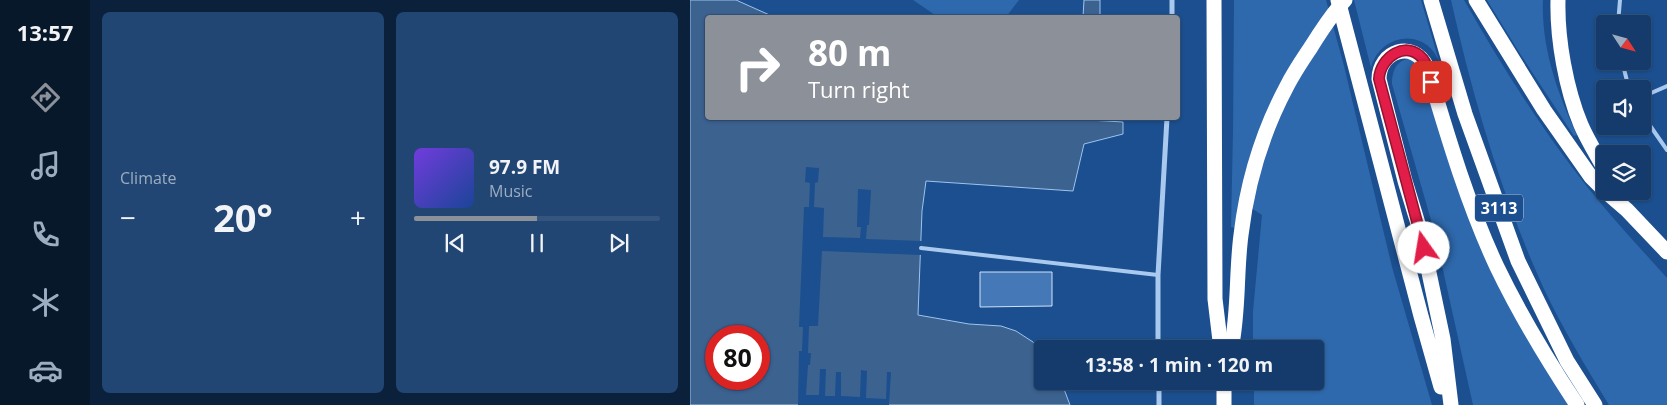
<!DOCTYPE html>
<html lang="en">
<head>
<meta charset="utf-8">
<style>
	body { margin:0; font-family:"Open Sans",sans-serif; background:#214673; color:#f1f3f6; height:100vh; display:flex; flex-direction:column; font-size:19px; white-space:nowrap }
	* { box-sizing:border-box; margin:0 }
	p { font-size:16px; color:#9dadc1 }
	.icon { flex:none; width:28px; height:28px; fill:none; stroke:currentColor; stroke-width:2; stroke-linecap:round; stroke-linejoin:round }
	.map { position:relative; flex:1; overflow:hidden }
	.side { display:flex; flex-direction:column; gap:12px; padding:12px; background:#0b203b; width:600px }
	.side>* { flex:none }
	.hud { position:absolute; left:15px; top:15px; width:475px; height:105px; border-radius:5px; box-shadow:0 1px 4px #0004,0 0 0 1px #33557e; background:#8c9099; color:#fff; overflow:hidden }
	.needle { width:32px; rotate:126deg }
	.tools { position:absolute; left:906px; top:15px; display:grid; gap:10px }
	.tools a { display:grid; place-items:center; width:55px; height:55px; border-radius:5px; background:#143b6b; box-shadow:0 1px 4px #0004,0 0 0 1px #33557e; font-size:25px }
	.speed { position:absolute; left:15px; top:325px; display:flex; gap:10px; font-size:25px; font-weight:700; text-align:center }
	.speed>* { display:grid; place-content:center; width:65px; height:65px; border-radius:50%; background:#143b6b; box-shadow:0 1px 4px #0004,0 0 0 1px #33557e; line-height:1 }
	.speed .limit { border:8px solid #d22; background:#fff; color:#111 }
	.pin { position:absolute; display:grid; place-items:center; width:42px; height:42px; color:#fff; margin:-21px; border-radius:10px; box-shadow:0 2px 8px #0006 }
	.me { position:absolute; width:55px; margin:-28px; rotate:347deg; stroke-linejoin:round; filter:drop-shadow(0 0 4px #0008) }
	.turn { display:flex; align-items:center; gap:18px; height:105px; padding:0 20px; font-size:22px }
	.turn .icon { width:65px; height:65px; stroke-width:2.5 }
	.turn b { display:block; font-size:35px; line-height:42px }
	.big { font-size:38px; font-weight:700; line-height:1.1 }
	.side .widget { flex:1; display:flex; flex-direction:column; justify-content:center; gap:8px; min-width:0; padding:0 18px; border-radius:8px; background:#214673 }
	.song { display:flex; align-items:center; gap:15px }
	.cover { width:60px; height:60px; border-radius:8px; background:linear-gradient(135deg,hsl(260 70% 55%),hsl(220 70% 35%)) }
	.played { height:5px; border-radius:2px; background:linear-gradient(90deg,#8c9099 50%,#33557e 50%) }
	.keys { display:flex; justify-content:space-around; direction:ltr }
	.heat { display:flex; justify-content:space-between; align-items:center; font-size:28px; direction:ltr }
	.side .tiles { flex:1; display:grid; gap:12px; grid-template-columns:repeat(2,1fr) }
	.trip { position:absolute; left:344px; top:340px; width:290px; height:50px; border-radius:5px; background:#143b6b; box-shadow:0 1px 4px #0004,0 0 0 1px #33557e; font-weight:700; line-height:50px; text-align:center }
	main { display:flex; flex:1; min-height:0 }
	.dock { display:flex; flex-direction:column; width:90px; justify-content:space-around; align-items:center; background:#08182b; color:#9dadc1 }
	.dock .icon { width:35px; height:35px }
	.dock .selected { color:#8c9099 }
	.dock b { font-size:22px; color:#f1f3f6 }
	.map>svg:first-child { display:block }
	.green { fill:#2e69ad }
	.water { fill:#3c6290; stroke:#9cc4f0; fill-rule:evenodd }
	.pier { fill:#1b4f8f }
	.building { fill:#4478b7; stroke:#cfe3fa }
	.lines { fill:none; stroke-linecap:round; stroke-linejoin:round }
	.lane { stroke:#a9c9ee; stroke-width:4 }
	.street { stroke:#a9c9ee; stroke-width:5 }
	.highway { stroke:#fff; stroke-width:15 }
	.highway-bridge { stroke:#fff; stroke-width:15 }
	.route-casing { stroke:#92132f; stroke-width:12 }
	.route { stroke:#e11d48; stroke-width:9 }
	.labels { text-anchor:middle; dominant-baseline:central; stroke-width:5; stroke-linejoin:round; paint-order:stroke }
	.shield { fill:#1b4f8f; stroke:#bbcadd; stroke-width:1 }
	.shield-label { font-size:16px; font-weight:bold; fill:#fff }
</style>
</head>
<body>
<main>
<nav class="dock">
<b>13:57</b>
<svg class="icon selected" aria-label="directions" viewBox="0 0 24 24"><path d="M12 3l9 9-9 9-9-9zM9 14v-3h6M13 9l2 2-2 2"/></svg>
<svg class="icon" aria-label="music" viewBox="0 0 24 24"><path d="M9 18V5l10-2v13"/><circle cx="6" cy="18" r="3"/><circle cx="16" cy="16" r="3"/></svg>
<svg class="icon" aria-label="phone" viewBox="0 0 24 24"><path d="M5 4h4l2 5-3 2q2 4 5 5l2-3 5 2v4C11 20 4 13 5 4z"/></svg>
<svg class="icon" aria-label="climate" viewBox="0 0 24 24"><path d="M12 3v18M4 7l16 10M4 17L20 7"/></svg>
<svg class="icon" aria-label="car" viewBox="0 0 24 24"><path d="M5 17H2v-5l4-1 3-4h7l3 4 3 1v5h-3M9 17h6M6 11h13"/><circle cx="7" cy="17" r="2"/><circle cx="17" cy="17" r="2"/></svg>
</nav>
<section class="side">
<div class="tiles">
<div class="widget"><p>Climate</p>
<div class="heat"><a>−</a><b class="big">20°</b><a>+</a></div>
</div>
<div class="widget">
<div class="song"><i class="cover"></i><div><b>97.9 FM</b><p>Music</p></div></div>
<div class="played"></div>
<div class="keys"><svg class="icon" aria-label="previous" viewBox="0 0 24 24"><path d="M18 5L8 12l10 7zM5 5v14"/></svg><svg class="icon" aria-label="pause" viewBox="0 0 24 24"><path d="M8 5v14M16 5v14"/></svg><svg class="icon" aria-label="next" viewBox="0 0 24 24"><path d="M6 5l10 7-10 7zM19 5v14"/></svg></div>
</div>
</div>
</section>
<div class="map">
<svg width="977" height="405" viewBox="0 0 977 405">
	<rect width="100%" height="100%" fill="#1b4f8f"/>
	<path class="green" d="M223,0H329L316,17H248Z
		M544,0H636L654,66L702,267L742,405H564V381H625V349H563V311L572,215L552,202L546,228L541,227L543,131Z
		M664,0H731L749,61C747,58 745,53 743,51C724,28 688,39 681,68Z
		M761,0H774C814,70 857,138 908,200C930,227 954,252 977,278V405H919C896,367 873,329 854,289C812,197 783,99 761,0Z
		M797,0H853C851,46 867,93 887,135L884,136L829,52Z
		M717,59L723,61L728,65L762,168L880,405H783L745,234L702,84C702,73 705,62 717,59Z"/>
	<path class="water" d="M0,0H46L84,17L18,18V118H399V120L433,122V134L394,144L383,191L236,181L232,211L228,315L279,324L311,326L326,331L343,342L352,352V381H371L380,405H0ZM26,336H69V379H26Z
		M394,0H410V17H393Z"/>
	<path class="pier" d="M116,167L129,168L128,182L125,183L124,207L134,208L133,237L170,238L171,227H167L168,189L181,190L179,225H177L176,239L232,241L231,255L132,251L128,326H119L118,353H121L120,365H118L116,395H129L130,369H136L135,396H145L146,372H151V396L170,397L171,370L177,371L176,398L196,399L197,372H201L199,405H108L109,351H112L113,327H109L114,207H119L120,183L115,182Z"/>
	<path class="building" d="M290,272H362V306L290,307Z"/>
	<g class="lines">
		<path class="lane" d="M928,24L930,0
			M932,61L939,89
			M952,97L977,86
			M952,114L977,150
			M231,248L468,275"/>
		<path class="street" d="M482,18V0
			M468,349V275L477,118
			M469,381V405"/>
		<path class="highway" d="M524,0L525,299L531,349
			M648,0L731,316L751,387
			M741,0L775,114L828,261L877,361L905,405
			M786,0L854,110L901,177L915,191
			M868,0C867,39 876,89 891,125C898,141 907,155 915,170
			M915,191L937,210L977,252
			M534,381V405
			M761,405L753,339L730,230L715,181L689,79C689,51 723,39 737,67C757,134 777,203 807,267C830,315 858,361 887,405"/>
		<path class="highway-bridge" d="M541,349C549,312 546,273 551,235C557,184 573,131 597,86C604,72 613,59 621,47C631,31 642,14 655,0"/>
	</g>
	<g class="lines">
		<defs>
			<path id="route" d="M734,248L689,79C690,57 717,39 733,59C738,65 739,74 741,82"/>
		</defs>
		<use href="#route" class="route-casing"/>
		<use href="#route" class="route"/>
	</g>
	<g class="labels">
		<rect class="shield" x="785" y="194.5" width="48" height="27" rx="4"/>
		<g class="shield-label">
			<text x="809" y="208">3113</text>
		</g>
	</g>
</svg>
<div class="tools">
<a><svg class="needle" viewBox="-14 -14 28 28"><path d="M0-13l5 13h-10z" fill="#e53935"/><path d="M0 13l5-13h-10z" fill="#9dadc1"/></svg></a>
<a><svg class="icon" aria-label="sound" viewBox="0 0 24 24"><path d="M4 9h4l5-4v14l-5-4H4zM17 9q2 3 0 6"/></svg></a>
<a><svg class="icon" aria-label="layers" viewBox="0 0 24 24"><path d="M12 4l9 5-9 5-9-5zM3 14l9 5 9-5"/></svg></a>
</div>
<div class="speed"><div class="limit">80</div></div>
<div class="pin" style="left:741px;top:82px;background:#d93025"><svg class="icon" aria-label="arrive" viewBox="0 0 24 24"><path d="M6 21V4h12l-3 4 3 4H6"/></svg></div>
<svg class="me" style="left:734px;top:248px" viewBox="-20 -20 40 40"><circle r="19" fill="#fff"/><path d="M0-13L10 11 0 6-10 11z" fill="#e11d48"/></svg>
<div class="trip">13:58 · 1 min · 120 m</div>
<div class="hud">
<div class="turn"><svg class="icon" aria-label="right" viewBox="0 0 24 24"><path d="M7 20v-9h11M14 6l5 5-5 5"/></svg><div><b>80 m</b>Turn right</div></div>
</div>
</div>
</main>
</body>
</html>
